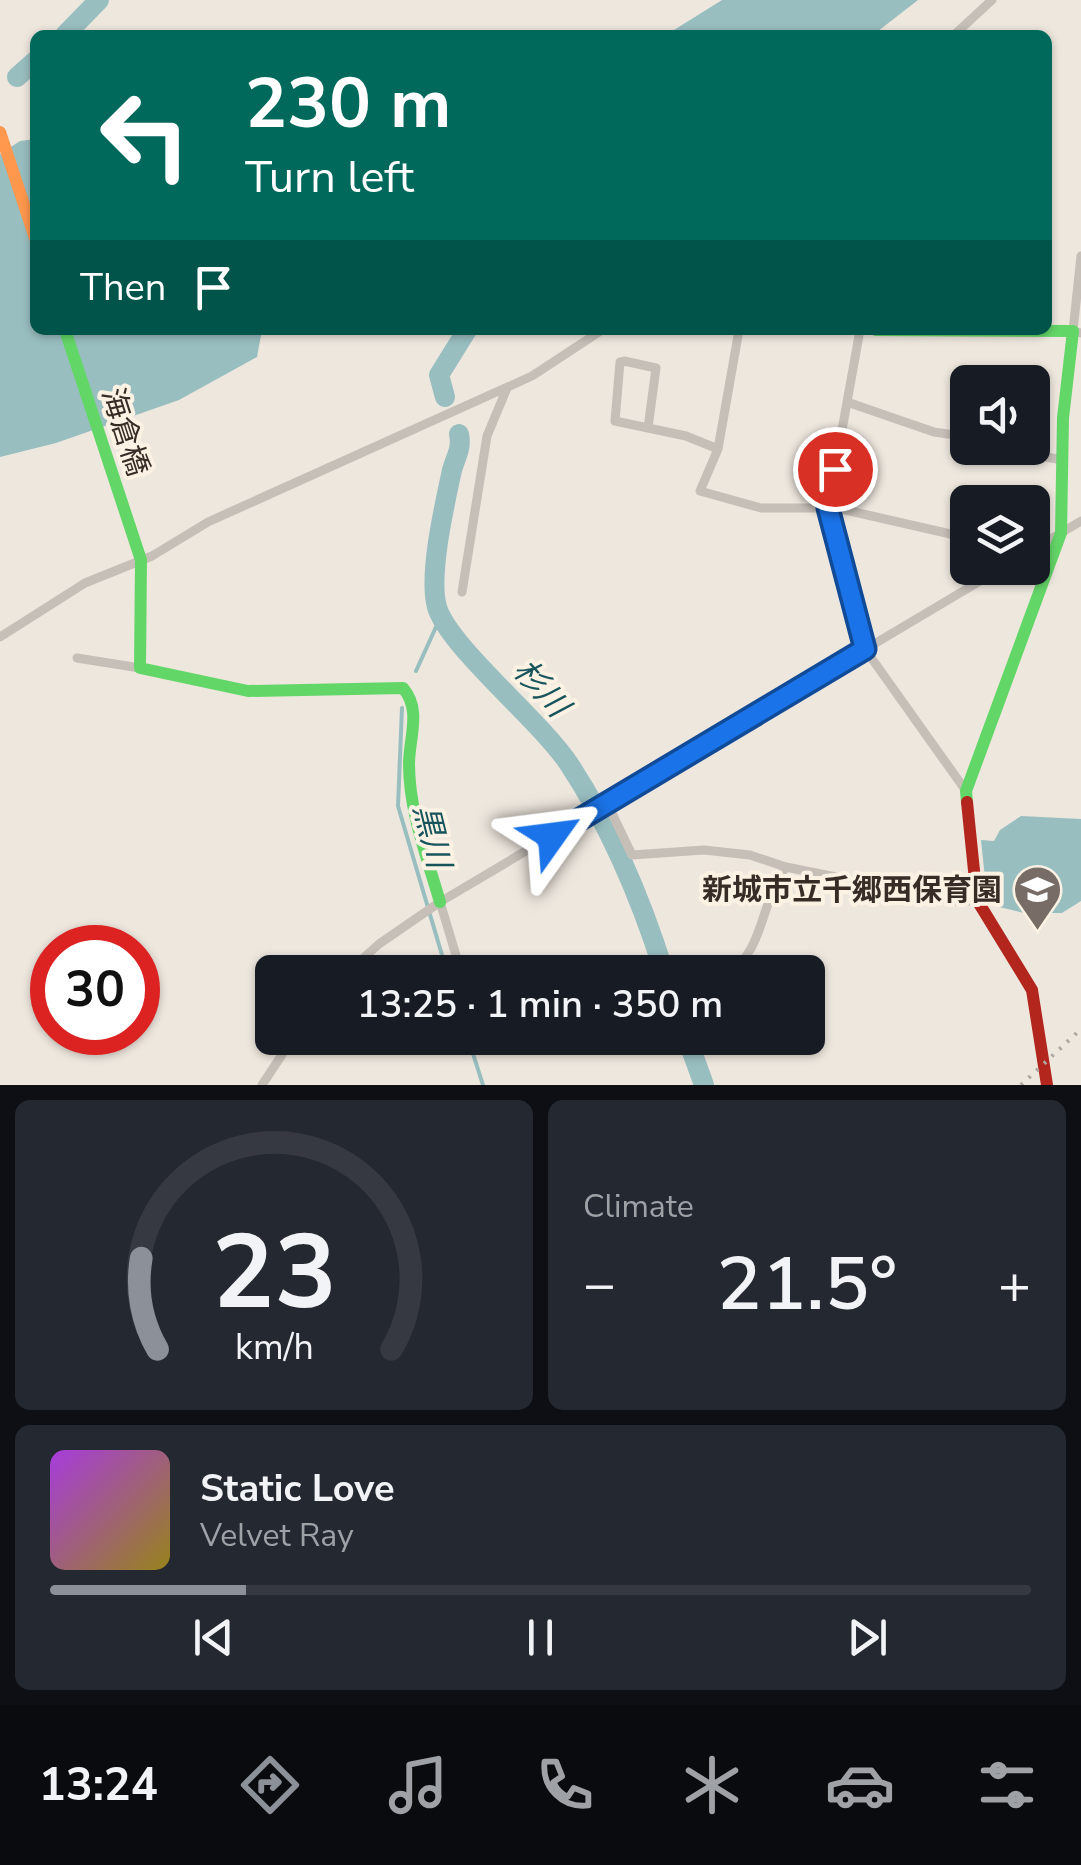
<!DOCTYPE html>
<html lang="en">
<head>
<meta charset="utf-8">
<style>
	body { margin:0; font-family:"Nunito Sans","Noto Sans JP",sans-serif; background:#242831; color:#f1f3f6; height:100vh; display:flex; flex-direction:column; font-size:38px; white-space:nowrap }
	* { box-sizing:border-box; margin:0 }
	p { font-size:32px; color:#9ea1a6 }
	.icon { flex:none; width:55px; height:55px; fill:none; stroke:currentColor; stroke-width:2; stroke-linecap:round; stroke-linejoin:round }
	.map { position:relative; height:1085px; overflow:hidden }
	.details { display:flex; flex-direction:column; gap:15px; padding:15px; background:#0d0f14; flex:1 }
	.details>* { flex:none }
	.hud { position:absolute; left:30px; top:30px; width:1022px; height:305px; border-radius:15px; box-shadow:0 2px 8px #0004; background:#00695c; color:#fff; overflow:hidden }
	.tools { position:absolute; left:950px; top:365px; display:grid; gap:20px }
	.tools a { display:grid; place-items:center; width:100px; height:100px; border-radius:15px; background:#171b24; box-shadow:0 2px 8px #0004; font-size:50px }
	.speed { position:absolute; left:30px; top:925px; display:flex; gap:20px; font-size:50px; font-weight:700; text-align:center }
	.speed>* { display:grid; place-content:center; width:130px; height:130px; border-radius:50%; background:#171b24; box-shadow:0 2px 8px #0004; line-height:1 }
	.speed .limit { border:15px solid #d22; background:#fff; color:#111 }
	.pin { position:absolute; display:grid; place-items:center; width:85px; height:85px; color:#fff; margin:-42px; border:5px solid #fff; border-radius:50%; box-shadow:0 2px 10px #0007 }
	.me { position:absolute; width:110px; margin:-55px; rotate:59deg; stroke-linejoin:round; filter:drop-shadow(0 0 8px #0008) }
	.turn { display:flex; align-items:center; gap:35px; height:210px; padding:0 50px; font-size:45px }
	.turn .icon { width:130px; height:130px; stroke-width:2.5 }
	.turn b { display:block; font-size:70px; line-height:85px }
	.then { display:flex; align-items:center; height:95px; padding:0 50px; background:#0003; gap:20px; font-size:38px }
	.big { font-size:75px; font-weight:600; line-height:1.1 }
	.details .tile { flex:1; display:flex; flex-direction:column; justify-content:center; gap:15px; min-width:0; padding:0 35px; border-radius:15px; background:#242831 }
	.details .dial { align-items:center; gap:0 }
	.dial svg { height:260px; overflow:visible; fill:none; stroke:#363941; stroke-width:7; stroke-linecap:round; text-anchor:middle }
	.dial text { fill:#f1f3f6; stroke:none }
	.song { display:flex; align-items:center; gap:30px }
	.cover { width:120px; height:120px; border-radius:15px; background:linear-gradient(135deg,hsl(280 70% 55%),hsl(50 70% 35%)) }
	.played { height:10px; border-radius:5px; background:linear-gradient(90deg,#8c9099 20%,#363941 20%) }
	.keys { display:flex; justify-content:space-around; direction:ltr }
	.heat { display:flex; justify-content:space-between; align-items:center; font-size:55px; direction:ltr }
	.details .tiles { flex:1; display:grid; gap:15px; grid-template-columns:1fr 1fr }
	.tile:last-child { grid-column:span 2 }
	.trip { position:absolute; left:255px; top:955px; width:570px; height:100px; border-radius:15px; background:#171b24; box-shadow:0 2px 8px #0004; font-weight:600; line-height:100px; text-align:center }
	.tabs { display:flex; height:160px; justify-content:space-around; align-items:center; background:#090b0e; color:#9ea1a6 }
	.tabs .icon { width:70px; height:70px }
	.tabs .selected { color:#8c9099 }
	.tabs b { font-size:45px; color:#f1f3f6 }
	.map>svg:first-child { display:block }
	.water { fill:#99bec0 }
	.lines { fill:none; stroke-linecap:round; stroke-linejoin:round }
	.stream { stroke:#99bec0; stroke-width:4 }
	.river { stroke:#99bec0; stroke-width:20 }
	.street { stroke:#c6bfb8; stroke-width:9 }
	.fast { stroke:#63d668; stroke-width:12 }
	.slow { stroke:#ff974d; stroke-width:12 }
	.jam { stroke:#b3261e; stroke-width:12 }
	.rail { stroke:#aea8a2; stroke-width:4; stroke-dasharray:2.5 8; stroke-linecap:butt }
	.route-casing { stroke:#114b97; stroke-width:25 }
	.route { stroke:#1a73e8; stroke-width:18 }
	.labels { text-anchor:middle; dominant-baseline:central; stroke-width:8; stroke-linejoin:round; paint-order:stroke }
	.street-label { font-size:30px; fill:#372c26; stroke:#fbf2e4 }
	.poi-label { font-size:30px; font-weight:bold; fill:#372c26; stroke:#fbf2e4; text-anchor:end }
	.water-label { font-size:32px; font-style:italic; fill:#17545c; stroke:#fbf2e4 }
</style>
</head>
<body>
<div class="map">
<svg width="1081" height="1085" viewBox="0 0 1081 1085">
	<rect width="100%" height="100%" fill="#eee7de"/>
	<path class="water" d="M722,0H918L873,35H666Z
		M35,139V330H262L257,357L179,400L56,443L0,457V154L20,141Z
		M1021,816L1081,819V901L1062,913H1024L995,906L986,888L981,840L994,841L1000,830Z"/>
	<g class="lines">
		<path class="stream" d="M416,671L441,616
			M402,708L398,806L447,972
			M468,1038L483,1085"/>
		<path class="river" d="M65,35L99,0
			M17,77L35,61
			M445,397L439,375L467,330
			M459,434C462,449 456,456 452,470C445,503 428,575 437,607C448,646 541,721 569,764C610,826 642,902 664,972
			M687,1038L704,1085"/>
		<path class="street" d="M954,35L992,0
			M1081,256L1073,331L1081,333
			M739,330L718,449L700,491L761,508H837L968,538
			M860,330L828,508L865,649L966,791
			M847,402L934,432L968,437
			M648,428L656,368L624,361L620,362L615,421L686,436L718,449
			M1000,448L1062,460
			M1032,550L1081,521
			M462,592L487,436L507,388
			M0,637L85,583L152,556L208,522L532,376L602,330
			M77,658L140,668
			M607,803L632,855L704,850L750,855L786,867L960,902L977,900
			M440,902L461,972
			M348,972L379,944L440,902L1002,568
			M728,972C764,954 761,898 786,867
			M481,1038L485,1049L522,1038
			M262,1085L293,1038"/>
		<path class="fast" d="M65,330L141,560L140,668L248,691L403,688C422,710 409,738 409,764C409,811 427,857 440,902
			M876,330L1073,331L1063,418L1061,533L966,791L967,802"/>
		<path class="slow" d="M0,132L35,238"/>
		<path class="jam" d="M967,802L977,900L1032,990L1047,1085"/>
		<path class="rail" d="M1021,1085L1081,1029"/>
	</g>
	<g class="lines">
		<defs>
			<path id="route" d="M552,836L865,649L828,508L835,469"/>
		</defs>
		<use href="#route" class="route-casing"/>
		<use href="#route" class="route"/>
	</g>
	<defs>
		<symbol id="school-pin" viewBox="-11 -11 22 30"><path d="M0 17L-7.5 6A9.5 9.5 0 1 1 7.5 6Z" fill="#776d66" stroke="#fbf2e4"/><path d="M0-5L7-2L0 1L-7-2ZM-4 1L0 2.5L4 1V4Q0 6-4 4Z" fill="#fff"/></symbol>
	</defs>
	<g fill-rule="evenodd">
		<use href="#school-pin" x="1010" y="862" width="55" height="75"/>
	</g>
	<g class="labels">
		<g class="street-label">
			<text transform="translate(125 432) rotate(72)">海倉橋</text>
		</g>
		<g class="poi-label">
			<text x="1002" y="890">新城市立千郷西保育園</text>
		</g>
		<g class="water-label">
			<text transform="translate(541 688) rotate(48)">杉川</text>
			<text transform="translate(432 836) rotate(76)">黒川</text>
		</g>
	</g>
</svg>
<div class="tools">
<a><svg class="icon" aria-label="sound" viewBox="0 0 24 24"><path d="M4 9h4l5-4v14l-5-4H4zM17 9q2 3 0 6"/></svg></a>
<a><svg class="icon" aria-label="layers" viewBox="0 0 24 24"><path d="M12 4l9 5-9 5-9-5zM3 14l9 5 9-5"/></svg></a>
</div>
<div class="speed"><div class="limit">30</div></div>
<div class="pin" style="left:835px;top:469px;background:#d93025"><svg class="icon" aria-label="arrive" viewBox="0 0 24 24"><path d="M6 21V4h12l-3 4 3 4H6"/></svg></div>
<svg class="me" style="left:552px;top:836px" viewBox="-20 -20 40 40"><path d="M0-17L14 15 0 8-14 15z" fill="#1a73e8" stroke="#fff" stroke-width="4"/></svg>
<div class="trip">13:25 · 1 min · 350 m</div>
<div class="hud">
<div class="turn"><svg class="icon" aria-label="left" viewBox="0 0 24 24"><path d="M17 20v-9H6M10 6l-5 5 5 5"/></svg><div><b>230 m</b>Turn left</div></div>
<div class="then">Then<svg class="icon" aria-label="arrive" viewBox="0 0 24 24"><path d="M6 21V4h12l-3 4 3 4H6"/></svg></div>
</div>
</div>
<section class="details">
<div class="tiles">
<div class="tile dial"><svg viewBox="0 0 100 80">
<path d="M14 69A42 42 0 1 1 86 69"/>
<path d="M14 69A42 42 0 0 1 9 41" stroke="#8c9099"/>
<text x="50" y="56" font-size="32" font-weight="700">23</text>
<text x="50" y="72" font-size="11">km/h</text>
</svg></div>
<div class="tile"><p>Climate</p>
<div class="heat"><a>−</a><b class="big">21.5°</b><a>+</a></div>
</div>
<div class="tile">
<div class="song"><i class="cover"></i><div><b>Static Love</b><p>Velvet Ray</p></div></div>
<div class="played"></div>
<div class="keys"><svg class="icon" aria-label="previous" viewBox="0 0 24 24"><path d="M18 5L8 12l10 7zM5 5v14"/></svg><svg class="icon" aria-label="pause" viewBox="0 0 24 24"><path d="M8 5v14M16 5v14"/></svg><svg class="icon" aria-label="next" viewBox="0 0 24 24"><path d="M6 5l10 7-10 7zM19 5v14"/></svg></div>
</div>
</div>
</section>
<nav class="tabs">
<b>13:24</b>
<svg class="icon selected" aria-label="directions" viewBox="0 0 24 24"><path d="M12 3l9 9-9 9-9-9zM9 14v-3h6M13 9l2 2-2 2"/></svg>
<svg class="icon" aria-label="music" viewBox="0 0 24 24"><path d="M9 18V5l10-2v13"/><circle cx="6" cy="18" r="3"/><circle cx="16" cy="16" r="3"/></svg>
<svg class="icon" aria-label="phone" viewBox="0 0 24 24"><path d="M5 4h4l2 5-3 2q2 4 5 5l2-3 5 2v4C11 20 4 13 5 4z"/></svg>
<svg class="icon" aria-label="climate" viewBox="0 0 24 24"><path d="M12 3v18M4 7l16 10M4 17L20 7"/></svg>
<svg class="icon" aria-label="car" viewBox="0 0 24 24"><path d="M5 17H2v-5l4-1 3-4h7l3 4 3 1v5h-3M9 17h6M6 11h13"/><circle cx="7" cy="17" r="2"/><circle cx="17" cy="17" r="2"/></svg>
<svg class="icon" aria-label="filters" viewBox="0 0 24 24"><path d="M4 7h16M4 17h16"/><circle cx="9" cy="7" r="2"/><circle cx="15" cy="17" r="2"/></svg>
</nav>
</body>
</html>
